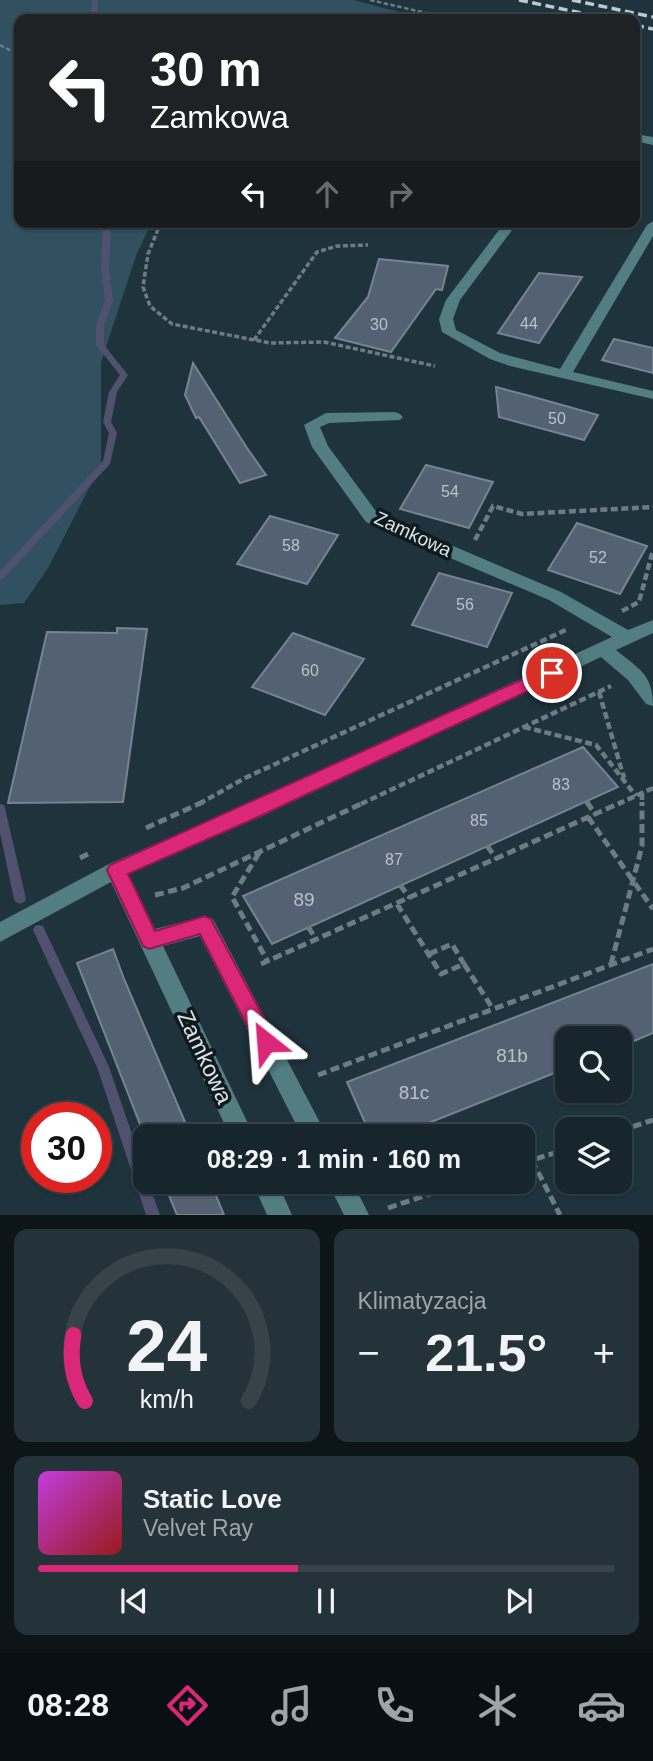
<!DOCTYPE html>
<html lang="pl">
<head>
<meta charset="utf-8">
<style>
	body { margin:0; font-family:Arial,sans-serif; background:#243239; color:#f1f3f6; height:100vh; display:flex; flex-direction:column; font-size:26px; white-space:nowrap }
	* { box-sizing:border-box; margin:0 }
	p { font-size:23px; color:#9ea5aa }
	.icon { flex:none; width:38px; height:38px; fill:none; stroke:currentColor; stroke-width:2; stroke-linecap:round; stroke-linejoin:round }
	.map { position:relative; height:1215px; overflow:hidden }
	.sheet { display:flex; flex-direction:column; gap:14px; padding:14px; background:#0d1519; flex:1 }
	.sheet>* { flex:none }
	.hud { position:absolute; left:14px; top:14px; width:626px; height:214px; border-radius:14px; box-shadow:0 2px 5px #0004,0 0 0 2px #364349; background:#202124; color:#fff; overflow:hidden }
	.tools { position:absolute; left:555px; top:1026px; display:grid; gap:14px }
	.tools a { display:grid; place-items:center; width:77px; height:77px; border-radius:14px; background:#17262d; box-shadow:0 2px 5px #0004,0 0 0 2px #364349; font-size:35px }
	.speed { position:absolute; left:21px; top:1102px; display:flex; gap:14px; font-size:35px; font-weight:700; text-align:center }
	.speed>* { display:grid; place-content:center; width:91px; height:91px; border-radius:50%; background:#17262d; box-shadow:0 2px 5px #0004,0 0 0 2px #364349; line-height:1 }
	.speed .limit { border:10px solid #d22; background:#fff; color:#111 }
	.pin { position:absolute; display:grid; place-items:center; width:60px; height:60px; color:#fff; margin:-30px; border:4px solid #fff; border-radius:50%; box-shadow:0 2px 7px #0007 }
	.me { position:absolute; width:77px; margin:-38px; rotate:332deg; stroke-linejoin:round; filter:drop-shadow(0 0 5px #0008) }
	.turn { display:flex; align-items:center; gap:24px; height:147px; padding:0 21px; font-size:32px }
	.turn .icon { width:91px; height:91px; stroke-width:2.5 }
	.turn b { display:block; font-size:49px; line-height:60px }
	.lanes { display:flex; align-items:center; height:66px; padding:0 21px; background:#0003; justify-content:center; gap:35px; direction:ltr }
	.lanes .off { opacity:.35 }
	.big { font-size:52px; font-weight:600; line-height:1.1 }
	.sheet .card { flex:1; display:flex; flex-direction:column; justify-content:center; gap:10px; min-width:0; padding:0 24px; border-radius:14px; background:#243239 }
	.sheet .dial { align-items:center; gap:0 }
	.dial svg { height:182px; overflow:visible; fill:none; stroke:#364349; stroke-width:7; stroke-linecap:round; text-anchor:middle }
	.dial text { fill:#f1f3f6; stroke:none }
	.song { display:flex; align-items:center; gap:21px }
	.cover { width:84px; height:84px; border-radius:10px; background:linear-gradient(135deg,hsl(290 70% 55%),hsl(0 70% 35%)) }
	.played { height:7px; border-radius:4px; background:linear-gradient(90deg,#db2777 45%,#364349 45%) }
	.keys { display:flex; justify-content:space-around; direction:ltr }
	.heat { display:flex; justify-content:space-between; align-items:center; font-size:38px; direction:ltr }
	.sheet .tiles { flex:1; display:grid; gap:14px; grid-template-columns:1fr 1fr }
	.card:last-child { grid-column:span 2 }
	.trip { position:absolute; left:133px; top:1124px; width:402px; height:70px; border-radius:14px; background:#17262d; box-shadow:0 2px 5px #0004,0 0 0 2px #364349; font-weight:600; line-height:70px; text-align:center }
	.menu { display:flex; height:112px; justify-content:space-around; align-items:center; background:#090f12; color:#9ea5aa }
	.menu .icon { width:49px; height:49px }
	.menu .current { color:#db2777 }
	.menu b { font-size:32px; color:#f1f3f6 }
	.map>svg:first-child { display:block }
	.green { fill:#315160 }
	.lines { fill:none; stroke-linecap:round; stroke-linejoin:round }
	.stream { fill:#4f516f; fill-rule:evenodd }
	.building { fill:#546172; stroke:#768394; stroke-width:2 }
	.path-far3 { stroke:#6b7c84; stroke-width:2.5; stroke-dasharray:4.5 2.5; stroke-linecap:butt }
	.path-far2 { stroke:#6b7c84; stroke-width:3.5; stroke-dasharray:5 2.5; stroke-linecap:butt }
	.path-far1 { stroke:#6b7c84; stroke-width:4.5; stroke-dasharray:7 3.5; stroke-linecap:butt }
	.path { stroke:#6b7c84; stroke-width:5; stroke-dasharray:9 4.5; stroke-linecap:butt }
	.minor { fill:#527e82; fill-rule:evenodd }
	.rail { stroke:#bbcad0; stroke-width:3.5; stroke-dasharray:9 4.5; stroke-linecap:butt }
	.route { fill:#db2777; stroke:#8e194d; stroke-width:2 }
	.labels { text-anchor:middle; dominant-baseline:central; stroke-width:7; stroke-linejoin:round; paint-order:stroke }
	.number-label { font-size:16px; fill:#b6c3cc }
	.street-label { font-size:19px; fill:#d7e4ea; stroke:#10191d }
	.near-number-label { font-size:19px; fill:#b6c3cc }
	.near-street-label { font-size:23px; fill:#d7e4ea; stroke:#10191d }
</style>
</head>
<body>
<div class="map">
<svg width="653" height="1215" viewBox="0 0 653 1215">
	<rect width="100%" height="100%" fill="#1f333c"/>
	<path class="green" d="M0,0H353L426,19H19V222H152L137,253L101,362V465L48,568L24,603L0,605Z"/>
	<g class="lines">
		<path class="stream" d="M92,0H98L97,19H91Z
			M103,222H111L109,267L113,301L104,325V345L128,375L117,392L111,422L117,433L110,464L3,579L0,580V571L103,461L109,433L103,422L109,392L120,375L96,345V325L105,301L101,267Z
			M0,804L4,805L5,808L26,899L24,902L20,904L16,902L14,899L0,833Z
			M39,925L43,926L109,1067L145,1172V1181H148L160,1215H146L97,1067L33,930L35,926Z"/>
	</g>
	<path class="building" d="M379,259L448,266L442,290L436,289L391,352L335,338L368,297Z
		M539,273L582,277L539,343L498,333Z
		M614,339L653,348V373L602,360Z
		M193,363L247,448L266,475L240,483L199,417L196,418L185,395Z
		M496,387L530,396L598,415L584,440L499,417Z
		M426,465L493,482L469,528L400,509Z
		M270,516L338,535L307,584L237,564Z
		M577,523L647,546L620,594L548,570Z
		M439,573L512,593L487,647L412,625Z
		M117,628L147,629L123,802L8,803L47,632L117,633Z
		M293,633L364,659L325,715L252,687Z
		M583,747L618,787L272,944L243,896Z
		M113,949L124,979L191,1136L145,1137L77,963Z
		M653,964V1033L620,1047V1038H567V1068L396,1136H371L347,1082Z
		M163,1181H210L224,1215H177Z"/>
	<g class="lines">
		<path class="path-far3" d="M370,0L452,19
			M0,45L19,55"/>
		<path class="path-far2" d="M161,222L148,254L143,287L150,306L172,324L270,343L324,342L435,366
			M254,340L317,252L337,246L368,245"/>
		<path class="path-far1" d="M475,540L493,506L522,514L653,507
			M622,611L639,602L653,550
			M599,692L624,778
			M524,727L596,745L636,796
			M642,793V804
			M586,801L588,804
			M199,804L245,778L568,629
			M361,804L611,686
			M618,804L653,788"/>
		<path class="path" d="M587,802L595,814
			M588,817L653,909
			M146,828L203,802
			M487,846L497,859
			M259,853L232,897L268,962
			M80,858L90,853
			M400,885L410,898
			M155,895L183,888L365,802
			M397,904L441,974L464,964L493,1009
			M308,927L317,940
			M429,954L452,944L464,964
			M261,964L622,802
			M611,964L642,846V802
			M318,1075L653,949
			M620,1131L653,1120
			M532,1160L560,1215
			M523,1163L567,1149
			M388,1208L469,1181"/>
		<path class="minor" d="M635,134L653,137V145L635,141Z
			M653,221V236L573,372L653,391V399L510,366L490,359L442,332L439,319L446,300L505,222H518L460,300L453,319L456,330L500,353L560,369L647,225Z
			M395,412L400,414L403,417L400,420L329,423L320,427L328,446L378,514L561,592L628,630L653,620V633L616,650C639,669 653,674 653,706L646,704L628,680L601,657L258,818L128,874L155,929L205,916L213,919L327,1136H302L200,936L163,946L254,1136H230L111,882L0,942V922L109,864L244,806L612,637L549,600L366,522L312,447L304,425L326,413Z
			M252,1181H277L292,1215H267Z
			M327,1181H352L369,1215H344Z"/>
		<path class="rail" d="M519,0L610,19
			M572,0L653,17
			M635,25L653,29"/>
	</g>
	<path class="route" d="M552,666L558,668L561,673L558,677L258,817L128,874L155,931L205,916L211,919L273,1035L276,1042L273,1049L266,1051L259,1049L200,934L149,949L143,946L107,870L110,865Z"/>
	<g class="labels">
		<g class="number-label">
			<text x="529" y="323">44</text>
			<text x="379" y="324">30</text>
			<text x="557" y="418">50</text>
			<text x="450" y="491">54</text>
			<text x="291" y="545">58</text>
			<text x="598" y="557">52</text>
			<text x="465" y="604">56</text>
			<text x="310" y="670">60</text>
			<text x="561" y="784">83</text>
			<text x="479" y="820">85</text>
			<text x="394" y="859">87</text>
		</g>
		<g class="street-label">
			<text transform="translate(413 534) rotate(25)">Zamkowa</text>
		</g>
		<g class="near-number-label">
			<text x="304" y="899">89</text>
			<text x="512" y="1055">81b</text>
			<text x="414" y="1092">81c</text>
		</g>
		<g class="near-street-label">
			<text transform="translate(205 1057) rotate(65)">Zamkowa</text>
		</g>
	</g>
</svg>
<div class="tools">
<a><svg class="icon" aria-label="search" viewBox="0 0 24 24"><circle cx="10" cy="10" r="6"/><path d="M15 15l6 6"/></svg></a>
<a><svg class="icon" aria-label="layers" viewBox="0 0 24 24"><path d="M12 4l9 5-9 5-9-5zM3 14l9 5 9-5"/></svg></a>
</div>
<div class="speed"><div class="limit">30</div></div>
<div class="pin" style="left:552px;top:673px;background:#d93025"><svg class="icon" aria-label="arrive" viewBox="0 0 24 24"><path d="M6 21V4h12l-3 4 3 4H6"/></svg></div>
<svg class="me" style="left:266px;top:1042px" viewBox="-20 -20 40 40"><path d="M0-17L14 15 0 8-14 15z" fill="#db2777" stroke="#fff" stroke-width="4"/></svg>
<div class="trip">08:29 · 1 min · 160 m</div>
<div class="hud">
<div class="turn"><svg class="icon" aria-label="left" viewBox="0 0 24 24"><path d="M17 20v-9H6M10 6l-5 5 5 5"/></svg><div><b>30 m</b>Zamkowa</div></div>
<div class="lanes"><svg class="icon" aria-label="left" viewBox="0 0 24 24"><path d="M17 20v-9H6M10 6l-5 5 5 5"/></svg><svg class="icon off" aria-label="ahead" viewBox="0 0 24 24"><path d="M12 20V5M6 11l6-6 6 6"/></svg><svg class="icon off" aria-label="right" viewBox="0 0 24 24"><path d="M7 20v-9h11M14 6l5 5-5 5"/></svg></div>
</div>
</div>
<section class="sheet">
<div class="tiles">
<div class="card dial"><svg viewBox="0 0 100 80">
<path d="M14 69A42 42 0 1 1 86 69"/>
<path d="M14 69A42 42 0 0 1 9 40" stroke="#db2777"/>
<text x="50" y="56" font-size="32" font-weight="700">24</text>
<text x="50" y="72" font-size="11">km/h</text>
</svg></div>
<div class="card"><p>Klimatyzacja</p>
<div class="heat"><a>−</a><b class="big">21.5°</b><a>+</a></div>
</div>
<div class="card">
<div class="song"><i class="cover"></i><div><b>Static Love</b><p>Velvet Ray</p></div></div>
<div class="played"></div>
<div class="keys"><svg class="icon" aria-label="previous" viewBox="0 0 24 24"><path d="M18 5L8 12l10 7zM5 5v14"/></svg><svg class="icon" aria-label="pause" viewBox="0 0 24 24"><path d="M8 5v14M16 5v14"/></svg><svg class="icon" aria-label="next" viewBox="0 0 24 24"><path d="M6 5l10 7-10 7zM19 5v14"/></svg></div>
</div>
</div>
</section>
<nav class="menu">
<b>08:28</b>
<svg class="icon current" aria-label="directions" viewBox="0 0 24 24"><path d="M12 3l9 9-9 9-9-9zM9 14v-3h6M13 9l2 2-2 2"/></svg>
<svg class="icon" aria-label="music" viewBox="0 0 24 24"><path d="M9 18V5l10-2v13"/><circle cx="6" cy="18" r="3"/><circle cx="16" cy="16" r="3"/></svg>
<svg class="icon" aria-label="phone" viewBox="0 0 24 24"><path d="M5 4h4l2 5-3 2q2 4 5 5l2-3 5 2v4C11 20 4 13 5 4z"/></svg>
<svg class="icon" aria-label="climate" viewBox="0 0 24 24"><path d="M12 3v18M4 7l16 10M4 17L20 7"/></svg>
<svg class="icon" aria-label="car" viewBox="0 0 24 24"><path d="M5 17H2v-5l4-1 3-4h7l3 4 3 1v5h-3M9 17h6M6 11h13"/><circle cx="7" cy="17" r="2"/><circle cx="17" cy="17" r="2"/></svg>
</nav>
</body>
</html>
